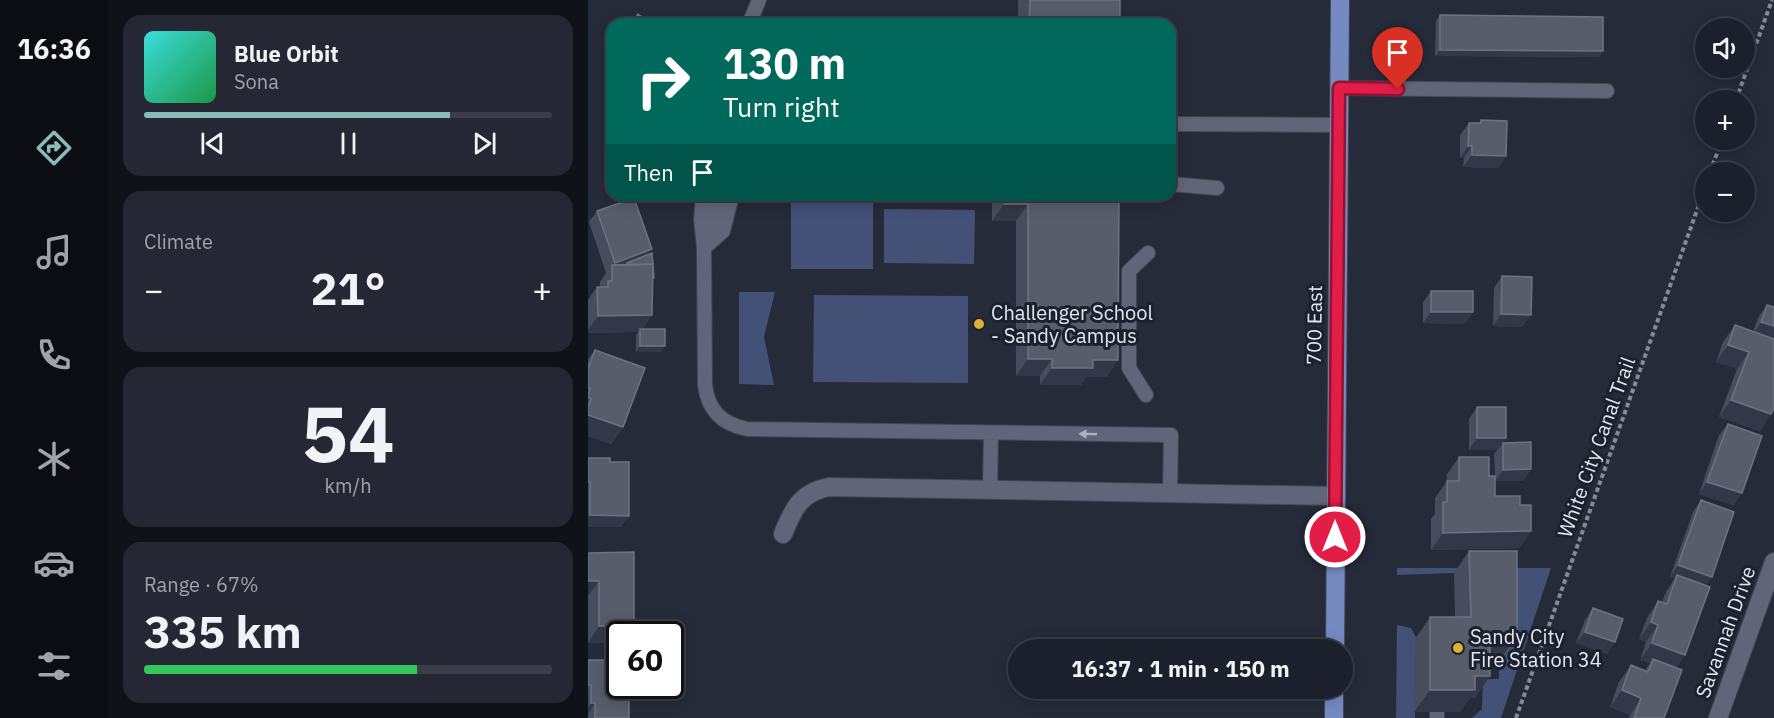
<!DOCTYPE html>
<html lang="en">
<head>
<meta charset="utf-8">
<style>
	body { margin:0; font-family:"IBM Plex Sans",sans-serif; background:#252834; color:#f1f3f6; height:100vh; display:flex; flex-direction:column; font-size:22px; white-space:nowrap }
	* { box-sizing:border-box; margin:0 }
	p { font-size:20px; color:#a0a3a9 }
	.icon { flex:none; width:33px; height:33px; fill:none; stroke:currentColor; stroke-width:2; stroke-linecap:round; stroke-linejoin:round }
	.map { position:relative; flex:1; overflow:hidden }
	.sheet { display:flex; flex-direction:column; gap:15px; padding:15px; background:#0f1218; width:480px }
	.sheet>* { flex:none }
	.hud { position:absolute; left:18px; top:18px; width:570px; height:183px; border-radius:18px; box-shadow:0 3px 15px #0003,0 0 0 2px #3a3e48; background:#00695c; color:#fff; overflow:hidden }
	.tools { position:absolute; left:1107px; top:18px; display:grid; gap:12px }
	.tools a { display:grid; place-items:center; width:60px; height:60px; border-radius:50%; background:#1c202c; box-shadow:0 3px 15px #0003,0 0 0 2px #3a3e48; font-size:30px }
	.speed { position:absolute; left:18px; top:621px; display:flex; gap:12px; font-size:30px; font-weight:700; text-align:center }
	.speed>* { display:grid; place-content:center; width:78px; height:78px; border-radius:50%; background:#1c202c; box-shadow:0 3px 15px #0003,0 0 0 2px #3a3e48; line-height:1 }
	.speed .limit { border:3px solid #111; border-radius:9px; background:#fff; color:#111 }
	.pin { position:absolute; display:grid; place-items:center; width:51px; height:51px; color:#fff; margin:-62px -26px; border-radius:50% 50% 50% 0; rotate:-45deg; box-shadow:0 0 6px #0007 }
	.pin .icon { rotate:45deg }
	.me { position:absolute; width:66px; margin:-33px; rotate:0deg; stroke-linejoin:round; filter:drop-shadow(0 0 4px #0008) }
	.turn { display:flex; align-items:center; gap:21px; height:126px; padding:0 18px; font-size:27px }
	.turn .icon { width:78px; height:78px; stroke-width:2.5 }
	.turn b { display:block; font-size:42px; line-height:51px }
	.then { display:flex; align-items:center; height:57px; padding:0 18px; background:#0003; gap:12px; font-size:22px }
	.big { font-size:45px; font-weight:700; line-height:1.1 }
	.sheet .card { flex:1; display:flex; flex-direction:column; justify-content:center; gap:9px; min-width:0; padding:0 21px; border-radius:18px; background:#252834 }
	.sheet .dial { align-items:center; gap:0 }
	.dial b { font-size:78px; line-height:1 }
	.song { display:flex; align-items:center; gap:18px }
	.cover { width:72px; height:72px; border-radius:9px; background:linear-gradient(135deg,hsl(180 70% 55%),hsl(140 70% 35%)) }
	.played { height:6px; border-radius:3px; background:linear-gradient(90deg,#8bbbb9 75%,#3a3e48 75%) }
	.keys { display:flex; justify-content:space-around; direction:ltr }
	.heat { display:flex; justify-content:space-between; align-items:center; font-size:33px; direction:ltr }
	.charge { height:9px; border-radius:4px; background:linear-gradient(90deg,#34c759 67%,#3a3e48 0) }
	.trip { position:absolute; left:420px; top:639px; width:345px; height:60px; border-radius:30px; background:#1c202c; box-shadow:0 3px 15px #0003,0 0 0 2px #3a3e48; font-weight:700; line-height:60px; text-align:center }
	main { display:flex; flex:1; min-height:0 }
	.dock { display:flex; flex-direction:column; width:108px; justify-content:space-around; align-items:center; background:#0b0d12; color:#a0a3a9 }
	.dock .icon { width:42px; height:42px }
	.dock .selected { color:#8bbbb9 }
	.dock b { font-size:27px; color:#f1f3f6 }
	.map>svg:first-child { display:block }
	.green { fill:#435177 }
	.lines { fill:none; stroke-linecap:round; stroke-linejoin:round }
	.lane-casing { stroke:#424753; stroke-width:16 }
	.street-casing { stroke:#424753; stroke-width:20 }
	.primary-casing { stroke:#424753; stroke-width:20 }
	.path { stroke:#868a96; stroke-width:4; stroke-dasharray:4.5 3; stroke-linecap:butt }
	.lane { stroke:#606677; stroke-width:14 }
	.street { stroke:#606677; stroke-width:18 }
	.primary { stroke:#768ac2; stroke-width:18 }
	.wall { fill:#474d5c }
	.shaded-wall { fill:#333848 }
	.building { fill:#585d6c; stroke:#6d7381; stroke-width:1.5 }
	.oneway { fill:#afb3c0 }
	.route-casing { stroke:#92132f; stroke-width:15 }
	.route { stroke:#e11d48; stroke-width:10 }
	.poi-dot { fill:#ddb133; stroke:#1c212f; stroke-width:2 }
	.labels { text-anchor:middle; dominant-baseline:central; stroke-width:6; stroke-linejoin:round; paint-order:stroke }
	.poi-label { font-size:20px; fill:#e3e7f0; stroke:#1c212f; text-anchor:start }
	.street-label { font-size:20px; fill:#e3e7f0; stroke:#1c212f }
</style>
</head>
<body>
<main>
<nav class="dock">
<b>16:36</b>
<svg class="icon selected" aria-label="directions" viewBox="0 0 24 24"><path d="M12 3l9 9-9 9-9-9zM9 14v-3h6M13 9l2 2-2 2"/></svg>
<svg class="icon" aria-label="music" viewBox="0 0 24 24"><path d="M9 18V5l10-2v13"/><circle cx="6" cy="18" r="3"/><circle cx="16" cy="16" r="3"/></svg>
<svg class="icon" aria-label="phone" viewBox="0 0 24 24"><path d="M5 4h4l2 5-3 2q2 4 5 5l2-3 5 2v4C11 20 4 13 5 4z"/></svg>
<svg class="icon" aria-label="climate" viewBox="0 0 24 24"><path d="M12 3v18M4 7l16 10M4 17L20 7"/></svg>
<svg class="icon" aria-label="car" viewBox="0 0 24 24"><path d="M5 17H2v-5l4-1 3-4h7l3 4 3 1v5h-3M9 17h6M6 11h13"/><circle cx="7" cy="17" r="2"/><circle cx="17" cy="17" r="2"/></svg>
<svg class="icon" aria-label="filters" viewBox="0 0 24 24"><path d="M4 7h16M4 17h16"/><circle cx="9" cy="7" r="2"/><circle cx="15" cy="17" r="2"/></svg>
</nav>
<section class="sheet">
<div class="card">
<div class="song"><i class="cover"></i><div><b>Blue Orbit</b><p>Sona</p></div></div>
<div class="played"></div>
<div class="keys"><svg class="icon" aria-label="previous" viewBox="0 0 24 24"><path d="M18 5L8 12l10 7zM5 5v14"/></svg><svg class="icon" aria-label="pause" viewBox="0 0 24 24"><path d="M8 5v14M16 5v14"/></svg><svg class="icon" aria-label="next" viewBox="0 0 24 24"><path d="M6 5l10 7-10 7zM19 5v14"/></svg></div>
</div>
<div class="card"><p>Climate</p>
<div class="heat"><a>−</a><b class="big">21°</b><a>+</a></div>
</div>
<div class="card dial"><b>54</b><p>km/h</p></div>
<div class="card"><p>Range · 67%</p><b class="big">335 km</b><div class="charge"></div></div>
</section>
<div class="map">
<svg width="1186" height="718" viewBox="0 0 1186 718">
	<rect width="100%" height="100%" fill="#262b3a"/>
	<path class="green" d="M203,203H285V269H203Z
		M296,209L387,210L386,264L296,263Z
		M151,292H187L176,337L186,385L151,384Z
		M226,295L380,296V383L225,382Z
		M809,568H963L913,718H884L894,709L895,679H911V657H913L866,573L809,575Z
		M809,625L823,628L829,639L827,718H808Z"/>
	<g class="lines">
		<defs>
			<path id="lane" d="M161,24L171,0
				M751,88L1019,91
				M582,124L751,125
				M582,184L629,188
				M115,195L113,219L116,248L117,385C120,411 134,424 159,429L583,435L582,493
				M117,246L131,195
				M116,248L135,231L144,195
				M558,395L541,368V271L560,253
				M402,490L403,433
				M849,712V718"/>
			<path id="street" d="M195,534C205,509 213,492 241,487L747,496
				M1130,718L1186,562"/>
			<path id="primary" d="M747,650L752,0
				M746,718V688"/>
		</defs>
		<use href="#lane" class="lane-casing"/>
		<use href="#street" class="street-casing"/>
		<use href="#primary" class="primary-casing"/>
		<path class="path" d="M1148,100L1184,0
			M1122,172L1134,140
			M928,718L1118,185"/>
		<use href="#lane" class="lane"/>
		<use href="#street" class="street"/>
		<use href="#primary" class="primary"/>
	</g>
	<path class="wall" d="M430,0H532V24H430Z
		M852,15L1015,51L1011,57L847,56L848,21Z
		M893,120L918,156L910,168L875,167L876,158H872V135L881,123H891Z
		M404,195H531L530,360L518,377H498L493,385H452V376H428V221H404Z
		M9,211L60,255L65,280L64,315L54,329L77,346L72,352H48V335L50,332L0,333V300L9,287H12V282L18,273L1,222Z
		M914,276L943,315L934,327L905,326L906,288Z
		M843,291L877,324L835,323V302Z
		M1179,305L1185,307L1186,305V408L1172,431L1131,417L1149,369L1128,362L1135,342L1147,325L1165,332L1171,316Z
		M7,350L35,427L23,444L0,436V359Z
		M889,407L918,438L909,450H881V419Z
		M1140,424L1154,493L1145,505L1111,494L1131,435Z
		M915,443L943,469L935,481H907V496L932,505L943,531L931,548L843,550V519L847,514V498L859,481V474L871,457L901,476H907L906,454Z
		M0,458L22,462L33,527H0Z
		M1113,500L1124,577L1117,585L1097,655L1088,668L1076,718H1040L1042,715L1022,707L1031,682L1043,665L1057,671L1062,663L1052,660L1058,642L1051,639L1059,618L1070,601L1074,602L1078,592L1087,578L1082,577L1105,512Z
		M881,551L929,636L914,657H902V676L887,698H882L872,712H826L827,639L842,617H867L866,573Z
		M0,553L46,626L40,634H32V643H0Z
		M1005,608L1027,642L1019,654L988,643L997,620Z
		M0,660L41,718H0Z"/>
	<path class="shaded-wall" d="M852,50L1015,51L1011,57L847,56Z
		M880,146H884L876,158H872Z
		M884,155L918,156L910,168L875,167Z
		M416,204H440L428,221H404Z
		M64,249L55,261L39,263L36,268L24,267L27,263Z
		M843,312H885L877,324L835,323Z
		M913,314L943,315L934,327L905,326Z
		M64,315L52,331V329L50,332L0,333V330L10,316Z
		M1173,322L1186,326V341L1165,334Z
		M1140,345L1161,352L1149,369L1128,362Z
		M52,346H77L72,352H48Z
		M440,359H464L452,376H428Z
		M505,360H530L518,377H498L493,385H452L464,368Z
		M1143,400L1183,414L1172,431L1131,417Z
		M0,415L35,427L23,444L0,436Z
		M889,438H918L909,450H881Z
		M943,469L935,481H907L915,470Z
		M1119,482L1154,493L1145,505L1111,494Z
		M2,515L41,516L33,527H0V518Z
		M943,531L931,548L843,550L855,533Z
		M1090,565L1124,577L1115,588L1089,575L1087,578L1082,577Z
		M0,581H11L0,596Z
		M1063,622L1070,625L1058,642L1051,639Z
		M11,626H46L40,634H32V643H0Z
		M997,632L1027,642L1019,654L988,643Z
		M902,636H929L914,657H887Z
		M1064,643L1097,655L1086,672L1065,659L1062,663L1052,660Z
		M887,676H902L887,698H882L872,712H826L842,690Z
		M1034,690L1053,698L1042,715L1022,707Z
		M3,703H7L0,714V708Z"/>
	<path class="building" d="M442,0H532V24H441Z
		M50,14L64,24H43Z
		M852,15L1015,17V51L852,50Z
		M893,120L919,121L918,156L884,155V146H880L881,123H893Z
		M416,195H531L530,360H505V368H464V359H440V204H416Z
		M46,198L64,249L27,263L9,211Z
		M64,253L66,278H65V264L40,265L39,263Z
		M65,264L64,315L10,316L9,287H20V281H24V265Z
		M914,276L944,277L943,315L913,314Z
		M843,291H885V312H843Z
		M1179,305L1186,307V326L1173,322Z
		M1147,325L1186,339V408L1183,414L1143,400L1161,352L1140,345Z
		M52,329H77V346H52Z
		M7,350L57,368L35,427L0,415V407L3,399L0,397L2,389L0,388V368Z
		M889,407H918V438H889Z
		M1140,424L1174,436L1154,493L1119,482Z
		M943,442V469L915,470V443Z
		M871,457H901V476H907V496H932V505H943V531L855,533V502H859V481H871Z
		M0,458H22V462H41V516L2,515V482H0Z
		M1113,500L1146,512L1124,577L1090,565Z
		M881,551H929V636H902V676H887V690H842V617H883Z
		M46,552V626H11V581H0V553Z
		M1089,575L1122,587L1097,655L1064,643L1070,625L1063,622L1070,601L1079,604Z
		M1005,608L1035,619L1027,642L997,632Z
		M1065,659L1094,670L1076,718H1046L1053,698L1034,690L1043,665L1060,672Z
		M0,660H32V686H41V718H7V703H3V685H0Z"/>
	<defs><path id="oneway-solid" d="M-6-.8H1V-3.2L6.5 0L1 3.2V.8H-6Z" transform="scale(1.5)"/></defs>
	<use class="oneway" href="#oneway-solid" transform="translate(500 434) rotate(-179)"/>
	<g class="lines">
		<defs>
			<path id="route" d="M747,537L751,88L810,89"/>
		</defs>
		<use href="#route" class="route-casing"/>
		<use href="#route" class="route"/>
	</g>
	<g class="poi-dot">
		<circle cx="391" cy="324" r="6"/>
		<circle cx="870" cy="648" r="6"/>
	</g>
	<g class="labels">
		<g class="poi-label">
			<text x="403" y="312">Challenger School<tspan x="403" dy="23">- Sandy Campus</tspan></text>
			<text x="882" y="636">Sandy City<tspan x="882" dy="23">Fire Station 34</tspan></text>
		</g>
		<g class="street-label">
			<text transform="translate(726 325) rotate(-89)">700 East</text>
			<text transform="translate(1008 447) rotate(-70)">White City Canal Trail</text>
			<text transform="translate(1137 632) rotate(-70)">Savannah Drive</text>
		</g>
	</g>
</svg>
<div class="tools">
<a><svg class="icon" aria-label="sound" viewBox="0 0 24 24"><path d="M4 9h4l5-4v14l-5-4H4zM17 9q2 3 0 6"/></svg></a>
<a>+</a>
<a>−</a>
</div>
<div class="speed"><div class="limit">60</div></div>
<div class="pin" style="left:810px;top:89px;background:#d93025"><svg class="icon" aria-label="arrive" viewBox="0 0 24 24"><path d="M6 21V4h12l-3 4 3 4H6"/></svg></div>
<svg class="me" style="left:747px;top:537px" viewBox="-20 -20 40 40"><circle r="17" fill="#e11d48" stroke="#fff" stroke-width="3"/><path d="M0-11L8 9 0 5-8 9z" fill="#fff"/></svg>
<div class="trip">16:37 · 1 min · 150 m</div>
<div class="hud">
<div class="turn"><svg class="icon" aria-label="right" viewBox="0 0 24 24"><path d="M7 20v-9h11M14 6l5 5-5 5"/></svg><div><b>130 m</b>Turn right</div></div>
<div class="then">Then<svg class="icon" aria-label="arrive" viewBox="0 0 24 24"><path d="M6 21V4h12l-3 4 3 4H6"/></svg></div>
</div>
</div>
</main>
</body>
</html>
